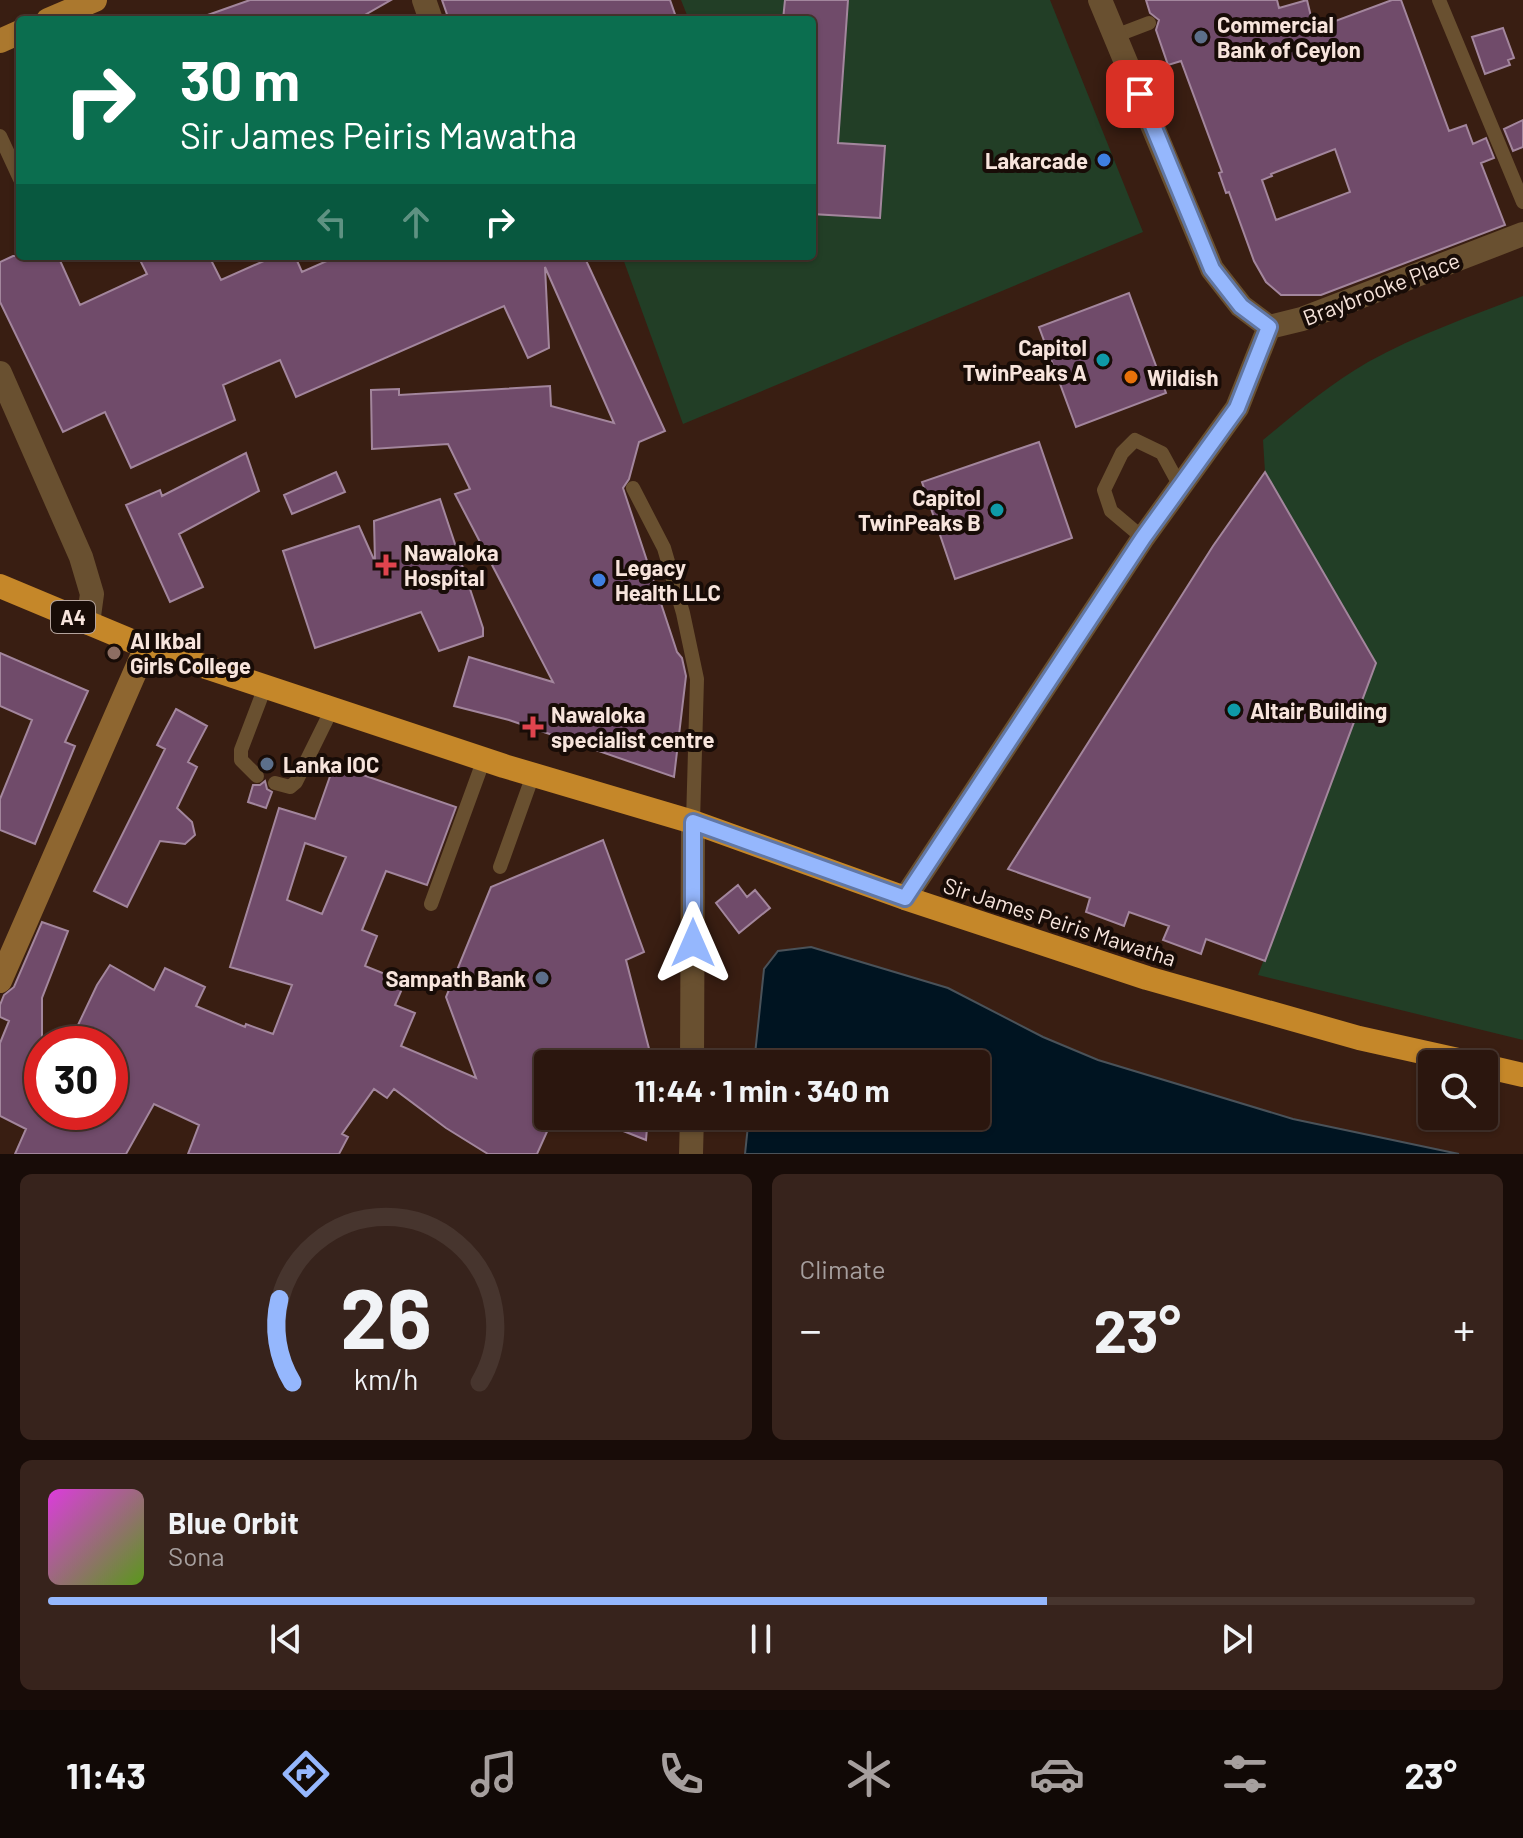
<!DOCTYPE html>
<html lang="en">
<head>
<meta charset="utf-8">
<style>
	body { margin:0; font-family:Barlow,sans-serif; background:#37231c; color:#f1f3f6; height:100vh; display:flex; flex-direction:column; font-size:30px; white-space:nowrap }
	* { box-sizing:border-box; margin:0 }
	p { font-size:26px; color:#a69f9e }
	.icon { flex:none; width:44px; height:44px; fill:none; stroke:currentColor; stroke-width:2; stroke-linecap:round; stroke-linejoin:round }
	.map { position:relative; height:1154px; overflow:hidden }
	.drawer { display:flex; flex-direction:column; gap:20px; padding:20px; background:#180c08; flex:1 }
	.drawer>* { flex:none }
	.top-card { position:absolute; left:16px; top:16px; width:800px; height:244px; border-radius:8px; box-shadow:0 2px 6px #0004,0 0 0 2px #47352e; background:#0b6e4f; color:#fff; overflow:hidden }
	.tools { position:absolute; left:1418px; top:1050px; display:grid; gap:16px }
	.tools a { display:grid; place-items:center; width:80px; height:80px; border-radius:8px; background:#2b160e; box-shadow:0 2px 6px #0004,0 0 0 2px #47352e; font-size:40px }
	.speed { position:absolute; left:24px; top:1026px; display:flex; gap:16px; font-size:40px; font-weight:700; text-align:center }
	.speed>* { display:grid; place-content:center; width:104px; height:104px; border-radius:50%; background:#2b160e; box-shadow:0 2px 6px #0004,0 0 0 2px #47352e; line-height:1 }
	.speed .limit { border:12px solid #d22; background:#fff; color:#111 }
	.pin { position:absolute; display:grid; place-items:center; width:68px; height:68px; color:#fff; margin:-34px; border-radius:16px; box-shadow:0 4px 12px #0006 }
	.me { position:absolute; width:88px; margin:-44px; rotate:0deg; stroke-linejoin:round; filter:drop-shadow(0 0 6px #0008) }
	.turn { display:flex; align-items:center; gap:28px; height:168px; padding:0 32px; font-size:36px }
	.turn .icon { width:104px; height:104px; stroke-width:2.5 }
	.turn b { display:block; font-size:56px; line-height:68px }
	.lanes { display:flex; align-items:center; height:76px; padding:0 32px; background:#0003; justify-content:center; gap:40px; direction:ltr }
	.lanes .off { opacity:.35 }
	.big { font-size:60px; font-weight:700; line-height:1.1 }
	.drawer .card { flex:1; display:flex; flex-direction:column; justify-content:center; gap:12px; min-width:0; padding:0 28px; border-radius:12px; background:#37231c }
	.drawer .dial { align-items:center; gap:0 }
	.dial svg { height:208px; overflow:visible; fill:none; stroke:#47352e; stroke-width:7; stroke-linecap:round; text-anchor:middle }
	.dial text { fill:#f1f3f6; stroke:none }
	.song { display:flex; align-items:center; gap:24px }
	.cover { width:96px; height:96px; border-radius:12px; background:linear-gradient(135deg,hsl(300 70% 55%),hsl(90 70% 35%)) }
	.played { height:8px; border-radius:4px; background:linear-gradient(90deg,#95b7fd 70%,#47352e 70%) }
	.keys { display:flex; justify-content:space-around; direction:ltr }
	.heat { display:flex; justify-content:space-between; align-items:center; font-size:44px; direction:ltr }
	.drawer .tiles { flex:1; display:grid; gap:20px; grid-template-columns:1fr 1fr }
	.card:last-child { grid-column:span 2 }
	.trip { position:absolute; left:534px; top:1050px; width:456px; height:80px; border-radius:8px; background:#2b160e; box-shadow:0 2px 6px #0004,0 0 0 2px #47352e; font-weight:700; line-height:80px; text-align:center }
	.dock { display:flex; height:128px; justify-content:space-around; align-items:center; background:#110906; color:#a69f9e }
	.dock .icon { width:56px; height:56px }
	.dock .current { color:#95b7fd }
	.dock b { font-size:36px; color:#f1f3f6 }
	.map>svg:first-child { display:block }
	.green { fill:#223e26 }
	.water { fill:#001421; stroke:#4a5259; stroke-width:2 }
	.building { fill:#704b6a; stroke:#a3869d; stroke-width:2; fill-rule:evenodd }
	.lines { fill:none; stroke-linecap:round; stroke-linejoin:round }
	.lane { stroke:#695030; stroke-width:14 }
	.street { stroke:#695030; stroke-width:24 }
	.secondary { stroke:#8e6630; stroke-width:24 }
	.primary { stroke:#ab782e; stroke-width:24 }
	.highway { stroke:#c58729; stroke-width:24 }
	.route-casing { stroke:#6177a4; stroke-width:20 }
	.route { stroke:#95b7fd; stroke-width:14 }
	.service-dot { fill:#5c6f8a; stroke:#180c07; stroke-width:3 }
	.shop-dot { fill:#3f7fe0; stroke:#180c07; stroke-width:3 }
	.culture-dot { fill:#0f9aa8; stroke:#180c07; stroke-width:3 }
	.food-dot { fill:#e8710a; stroke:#180c07; stroke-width:3 }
	.health-dot { fill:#e0444e; stroke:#180c07; stroke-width:3 }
	.education-dot { fill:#8d6e63; stroke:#180c07; stroke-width:3 }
	.labels { text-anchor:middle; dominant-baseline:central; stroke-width:8; stroke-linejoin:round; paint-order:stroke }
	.shield { fill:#180c07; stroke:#b4a39c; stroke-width:2 }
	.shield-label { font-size:20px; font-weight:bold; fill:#f7e4dc }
	.poi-label { font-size:22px; font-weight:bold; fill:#f7e4dc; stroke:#180c07; text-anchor:start }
	.street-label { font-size:22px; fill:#f7e4dc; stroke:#180c07 }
</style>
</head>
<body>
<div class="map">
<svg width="1523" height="1154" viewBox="0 0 1523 1154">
	<rect width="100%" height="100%" fill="#391e12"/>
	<path class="green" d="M681,0H1050L1143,232L683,424L622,256H812V20H689Z
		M1523,296V1040L1258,975L1376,663L1265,472L1263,440C1297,412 1330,384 1368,362C1417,335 1471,316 1523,296Z"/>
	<path class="water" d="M811,947L948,988L1043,1037L1098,1060L1293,1119L1459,1154H745L749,1116H976V1064H754L764,969L778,951Z"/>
	<path class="building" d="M250,0H391L356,20H202V17Z
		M442,0H670L677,20H449Z
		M785,0H848L838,143L885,146L880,218L812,214V20H783Z
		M1146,0H1277L1279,8L1307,0L1314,29L1392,0H1401L1449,131L1466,125L1473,144L1486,138L1494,158L1481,163L1505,225L1321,295H1281L1266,282L1254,261L1229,192L1226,193L1219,173L1222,172L1181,61L1168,65L1156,30L1159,20L1150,13ZM1335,149L1350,192L1276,220L1262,180L1272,176L1271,174Z
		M1503,28L1514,58L1508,60L1510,65L1485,74L1472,37Z
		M1523,120V147L1513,151L1504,129Z
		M13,256H58L80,305L147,274L138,256H209L221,280L275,256H295L302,272L338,256H584L665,431L639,442L629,479L623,488L677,652L682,658L686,676L674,777L509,720L454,706L469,657L553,682L455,494L470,489L448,444L372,449L371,390L399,389V395L550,386L551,406L614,423L545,267L549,348L528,358L504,306L296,397L280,360L223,385L235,420L131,468L105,412L63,432L0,302V262Z
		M1129,293L1166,393L1076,427L1039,327Z
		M1039,442L1072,538L955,579L922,482Z
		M246,453L259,491L179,534L203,587L170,602L126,505L160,490L162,496Z
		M336,472L345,492L292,514L284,495Z
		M1265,472L1376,663L1265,961L1206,939L1201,954L1163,940L1169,926L1129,912L1124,926L1086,912L1090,898L1008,869L1213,546Z
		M440,499L483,628V636L439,651L421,612L315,648L283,551L359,526L375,562L374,521Z
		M0,653L88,691L65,742L75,746L35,844L0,830V799L32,720L0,706Z
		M176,709L207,726L188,762L197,767L177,808L192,822L195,835L185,844L160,841L127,907L94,891L165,749L157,745Z
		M334,765L456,807L427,885L386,871L362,930L377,936L365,966L405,982L395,1005L415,1013L401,1046L476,1078L446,997L491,887L603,840L644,952L626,960L653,1064H548V1116H554L537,1154H488L446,1128L394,1089L387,1098L374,1089L342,1134L348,1137L339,1154H188L199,1125L154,1104L126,1154H15L26,1129L0,1116V1043L9,1021L0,1017V1005L4,995L14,987L42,922L68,931L42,998V1112H110V1044H69L97,985L110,965L154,990L165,968L205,987L196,1006L245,1027L246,1024L273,1034L292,985L230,967L279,808L315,819ZM305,843L346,857L322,914L287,900Z
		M265,781L267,789L272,792L266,808L248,802L253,785H260Z
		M738,885L747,897L755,890L770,908L739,933L716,903Z
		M588,1116H648L646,1140L588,1117Z"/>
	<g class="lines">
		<path class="lane" d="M1439,0L1523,202
			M1115,36L1149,23
			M0,136L20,179
			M633,488L664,548L683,613L697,679L693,822
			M1143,538L1111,511L1104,490L1122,453L1135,440L1162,453L1181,488
			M257,776L241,760V750L265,687
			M275,783L290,787L296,782L332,709
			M500,867L533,775
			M431,904L484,759"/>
		<path class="street" d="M424,0L431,20
			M1100,0L1212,269L1241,306L1269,327L1302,319L1523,234
			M0,373L81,557L92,594L88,623
			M905,898L1143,538L1237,408L1269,327
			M692,1064L693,822
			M691,1154L692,1116"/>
		<path class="secondary" d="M0,981L146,647"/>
		<path class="primary" d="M48,20L95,0
			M0,41L20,32"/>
		<path class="highway" d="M0,586L146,647L504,766L693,822L905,898L1147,978L1359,1038L1476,1064
			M1484,1066L1523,1075"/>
	</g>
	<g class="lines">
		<defs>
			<path id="route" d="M693,943V822L905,898L1143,538L1237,408L1269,327L1241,306L1212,269L1140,94"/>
		</defs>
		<use href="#route" class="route-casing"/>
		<use href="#route" class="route"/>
	</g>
	<g class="service-dot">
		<circle cx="1201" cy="37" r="8"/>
		<circle cx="267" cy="764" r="8"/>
		<circle cx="542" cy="978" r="8"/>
	</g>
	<g class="shop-dot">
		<circle cx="1104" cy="160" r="8"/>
		<circle cx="599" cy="580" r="8"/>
	</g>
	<g class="culture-dot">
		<circle cx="1103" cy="360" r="8"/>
		<circle cx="997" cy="510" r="8"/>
		<circle cx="1234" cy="710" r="8"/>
	</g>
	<circle class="food-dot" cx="1131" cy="377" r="8"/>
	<g class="health-dot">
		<path d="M382 553h8v8h8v8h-8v8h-8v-8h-8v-8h8z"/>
		<path d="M529 715h8v8h8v8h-8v8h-8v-8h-8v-8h8z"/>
	</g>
	<circle class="education-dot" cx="114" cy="653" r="8"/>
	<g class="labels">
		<rect class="shield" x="51" y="601" width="44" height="32" rx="6"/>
		<g class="shield-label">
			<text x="73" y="617">A4</text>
		</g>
		<g class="poi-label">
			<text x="1217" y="24">Commercial<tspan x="1217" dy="25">Bank of Ceylon</tspan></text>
			<text x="1088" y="160" text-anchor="end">Lakarcade</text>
			<text x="1087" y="347" text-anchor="end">Capitol<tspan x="1087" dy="25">TwinPeaks A</tspan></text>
			<text x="1147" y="377">Wildish</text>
			<text x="981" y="497" text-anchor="end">Capitol<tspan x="981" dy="25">TwinPeaks B</tspan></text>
			<text x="404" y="552">Nawaloka<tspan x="404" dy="25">Hospital</tspan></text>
			<text x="615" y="567">Legacy<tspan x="615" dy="25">Health LLC</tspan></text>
			<text x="130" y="640">Al Ikbal<tspan x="130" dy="25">Girls College</tspan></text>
			<text x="1250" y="710">Altair Building</text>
			<text x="551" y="714">Nawaloka<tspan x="551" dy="25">specialist centre</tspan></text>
			<text x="283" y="764">Lanka IOC</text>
			<text x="526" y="978" text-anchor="end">Sampath Bank</text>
		</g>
		<g class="street-label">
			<text transform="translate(1381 288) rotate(-21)">Braybrooke Place</text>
			<text transform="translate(1060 921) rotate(18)">Sir James Peiris Mawatha</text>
		</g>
	</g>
</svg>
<div class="tools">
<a><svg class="icon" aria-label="search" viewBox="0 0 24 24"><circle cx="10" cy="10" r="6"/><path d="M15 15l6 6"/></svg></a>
</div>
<div class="speed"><div class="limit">30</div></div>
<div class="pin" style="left:1140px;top:94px;background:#d93025"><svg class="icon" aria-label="arrive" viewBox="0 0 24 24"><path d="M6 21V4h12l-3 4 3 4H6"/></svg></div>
<svg class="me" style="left:693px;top:943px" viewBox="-20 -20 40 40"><path d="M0-17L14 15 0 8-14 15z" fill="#95b7fd" stroke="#fff" stroke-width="4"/></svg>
<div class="trip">11:44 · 1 min · 340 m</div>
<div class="top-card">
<div class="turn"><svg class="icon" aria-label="right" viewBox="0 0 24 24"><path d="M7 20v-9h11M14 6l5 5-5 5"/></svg><div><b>30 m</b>Sir James Peiris Mawatha</div></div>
<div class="lanes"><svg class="icon off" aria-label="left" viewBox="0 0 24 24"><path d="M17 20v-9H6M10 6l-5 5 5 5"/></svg><svg class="icon off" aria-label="ahead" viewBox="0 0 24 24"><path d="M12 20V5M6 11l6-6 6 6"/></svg><svg class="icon" aria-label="right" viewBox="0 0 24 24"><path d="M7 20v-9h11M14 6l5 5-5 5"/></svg></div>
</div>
</div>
<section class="drawer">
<div class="tiles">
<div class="card dial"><svg viewBox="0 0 100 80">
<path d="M14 69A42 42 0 1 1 86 69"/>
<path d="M14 69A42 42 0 0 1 9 37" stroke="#95b7fd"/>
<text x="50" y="56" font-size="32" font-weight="700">26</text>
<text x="50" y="72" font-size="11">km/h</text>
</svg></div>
<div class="card"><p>Climate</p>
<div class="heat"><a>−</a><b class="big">23°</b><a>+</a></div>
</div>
<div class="card">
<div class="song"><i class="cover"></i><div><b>Blue Orbit</b><p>Sona</p></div></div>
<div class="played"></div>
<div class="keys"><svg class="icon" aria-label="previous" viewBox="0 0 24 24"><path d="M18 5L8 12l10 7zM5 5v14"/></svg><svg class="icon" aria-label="pause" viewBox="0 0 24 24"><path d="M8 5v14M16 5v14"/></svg><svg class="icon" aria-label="next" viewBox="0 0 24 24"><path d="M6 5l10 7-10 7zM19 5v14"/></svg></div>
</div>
</div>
</section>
<nav class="dock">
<b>11:43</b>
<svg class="icon current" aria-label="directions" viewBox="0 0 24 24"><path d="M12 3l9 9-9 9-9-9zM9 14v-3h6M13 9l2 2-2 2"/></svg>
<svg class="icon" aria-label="music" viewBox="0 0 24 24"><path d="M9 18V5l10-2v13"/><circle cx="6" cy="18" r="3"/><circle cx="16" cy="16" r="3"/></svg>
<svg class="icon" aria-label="phone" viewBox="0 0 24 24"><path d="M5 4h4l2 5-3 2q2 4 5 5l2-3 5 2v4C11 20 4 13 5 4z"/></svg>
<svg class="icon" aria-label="climate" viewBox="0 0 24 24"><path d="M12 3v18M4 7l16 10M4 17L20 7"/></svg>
<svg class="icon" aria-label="car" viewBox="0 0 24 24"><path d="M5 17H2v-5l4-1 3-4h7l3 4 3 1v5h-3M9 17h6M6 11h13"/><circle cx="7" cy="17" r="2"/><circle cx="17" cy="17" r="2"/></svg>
<svg class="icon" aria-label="filters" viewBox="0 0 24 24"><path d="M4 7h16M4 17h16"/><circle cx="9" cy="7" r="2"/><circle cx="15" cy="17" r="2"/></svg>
<b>23°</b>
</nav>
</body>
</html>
